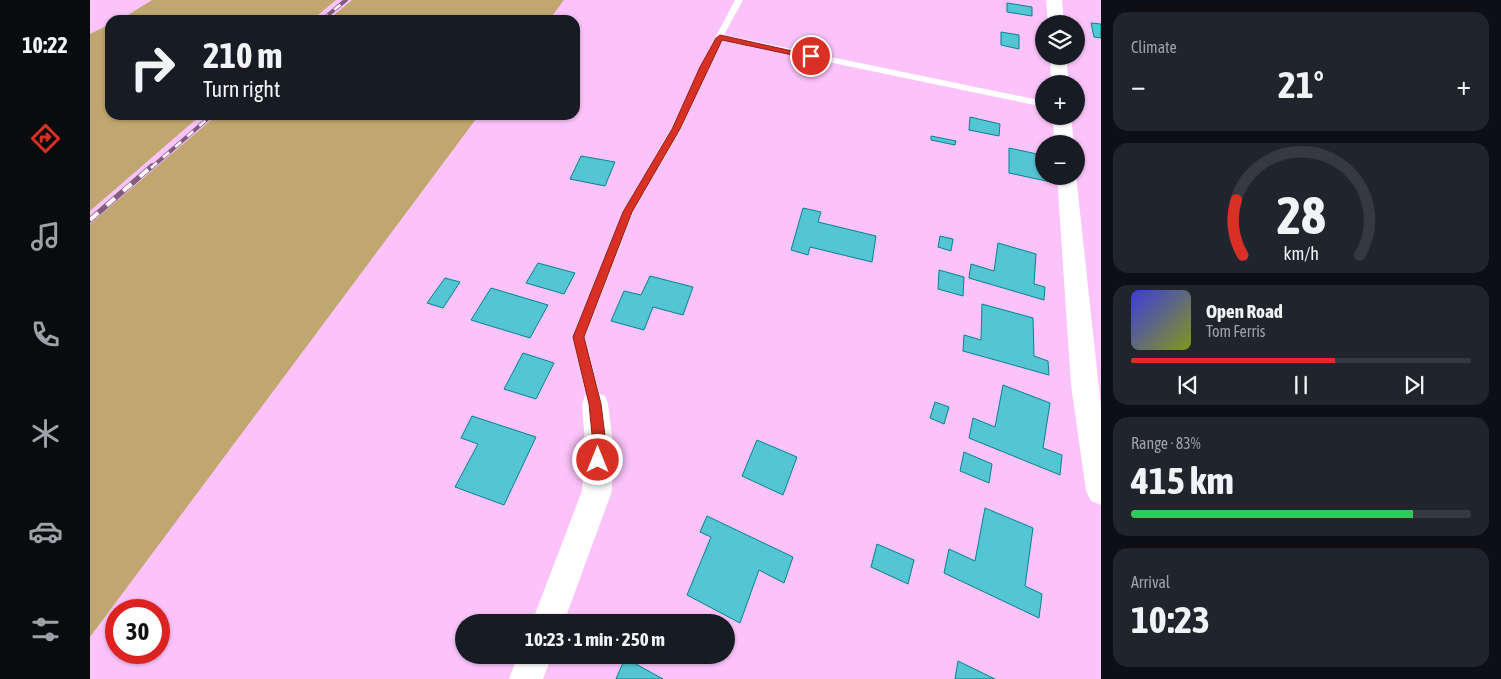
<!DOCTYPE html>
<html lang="en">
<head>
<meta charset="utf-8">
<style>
	body { margin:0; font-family:"Asap Condensed",sans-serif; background:#20242c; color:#f1f3f6; height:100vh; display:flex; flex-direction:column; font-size:19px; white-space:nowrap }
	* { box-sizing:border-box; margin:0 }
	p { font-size:16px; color:#9ea1a6 }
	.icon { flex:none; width:28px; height:28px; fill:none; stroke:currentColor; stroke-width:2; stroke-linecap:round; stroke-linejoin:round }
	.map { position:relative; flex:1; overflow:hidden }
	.side { display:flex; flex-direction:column; gap:12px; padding:12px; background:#0d0f14; width:400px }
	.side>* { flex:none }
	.guide { position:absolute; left:15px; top:15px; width:475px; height:105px; border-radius:15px; box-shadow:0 1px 4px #0004; background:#171b24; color:#f1f3f6; overflow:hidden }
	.tools { position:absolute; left:945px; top:15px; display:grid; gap:10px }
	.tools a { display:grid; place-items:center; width:50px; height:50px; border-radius:50%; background:#171b24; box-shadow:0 1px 4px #0004; font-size:25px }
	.speed { position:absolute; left:15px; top:599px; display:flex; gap:10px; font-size:25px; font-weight:700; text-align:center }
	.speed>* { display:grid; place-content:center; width:65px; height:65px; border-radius:50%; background:#171b24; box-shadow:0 1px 4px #0004; line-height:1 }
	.speed .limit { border:8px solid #d22; background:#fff; color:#111 }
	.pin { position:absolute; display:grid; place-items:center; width:42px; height:42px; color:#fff; margin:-21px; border:2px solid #fff; border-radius:50%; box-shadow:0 1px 5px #0007 }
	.me { position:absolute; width:55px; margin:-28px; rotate:0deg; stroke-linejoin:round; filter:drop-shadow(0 0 4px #0008) }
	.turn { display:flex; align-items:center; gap:18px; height:105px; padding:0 15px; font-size:22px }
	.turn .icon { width:65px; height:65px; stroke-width:2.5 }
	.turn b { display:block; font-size:35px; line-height:42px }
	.big { font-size:38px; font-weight:700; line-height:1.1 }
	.side .card { flex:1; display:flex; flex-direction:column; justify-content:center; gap:8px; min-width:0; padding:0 18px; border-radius:15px; background:#20242c }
	.side .dial { align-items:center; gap:0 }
	.dial svg { height:130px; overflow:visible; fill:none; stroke:#363941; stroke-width:7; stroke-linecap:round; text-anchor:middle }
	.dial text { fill:#f1f3f6; stroke:none }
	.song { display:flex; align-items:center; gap:15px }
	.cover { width:60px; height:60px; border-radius:8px; background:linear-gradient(135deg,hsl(240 70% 55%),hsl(70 70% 35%)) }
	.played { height:5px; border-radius:2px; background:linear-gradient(90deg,#d93025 60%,#363941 60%) }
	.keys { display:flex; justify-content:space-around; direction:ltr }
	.heat { display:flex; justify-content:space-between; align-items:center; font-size:28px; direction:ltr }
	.charge { height:8px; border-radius:4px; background:linear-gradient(90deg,#34c759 83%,#363941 0) }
	.trip { position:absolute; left:365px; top:614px; width:280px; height:50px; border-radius:25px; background:#171b24; box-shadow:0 1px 4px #0004; font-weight:700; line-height:50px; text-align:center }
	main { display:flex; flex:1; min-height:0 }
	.dock { display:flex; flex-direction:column; width:90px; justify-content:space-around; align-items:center; background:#090b0e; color:#9ea1a6 }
	.dock .icon { width:35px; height:35px }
	.dock .selected { color:#d93025 }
	.dock b { font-size:22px; color:#f1f3f6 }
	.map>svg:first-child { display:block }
	.green { fill:#c0a76f }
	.building { fill:#55c5d3; stroke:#038390 }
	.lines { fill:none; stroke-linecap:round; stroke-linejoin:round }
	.lane { fill:#fff; fill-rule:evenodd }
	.street { fill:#fff; fill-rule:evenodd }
	.rail-far1-casing { stroke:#815e80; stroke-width:4 }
	.rail-casing { stroke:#815e80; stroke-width:5.5 }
	.rail-far1 { stroke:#fef8fd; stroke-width:2.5; stroke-dasharray:8; stroke-linecap:butt }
	.rail { stroke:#fef8fd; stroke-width:4; stroke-dasharray:11; stroke-linecap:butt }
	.route { fill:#d93025; stroke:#8d1f18 }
</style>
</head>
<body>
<main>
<nav class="dock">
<b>10:22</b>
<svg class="icon selected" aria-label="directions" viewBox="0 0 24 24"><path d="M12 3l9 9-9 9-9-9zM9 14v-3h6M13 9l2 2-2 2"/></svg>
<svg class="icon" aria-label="music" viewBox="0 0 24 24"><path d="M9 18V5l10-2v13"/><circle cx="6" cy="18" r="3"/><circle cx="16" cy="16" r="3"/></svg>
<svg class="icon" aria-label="phone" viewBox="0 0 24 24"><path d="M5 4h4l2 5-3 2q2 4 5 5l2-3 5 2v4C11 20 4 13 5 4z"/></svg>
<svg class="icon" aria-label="climate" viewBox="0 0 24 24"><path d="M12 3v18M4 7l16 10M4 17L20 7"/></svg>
<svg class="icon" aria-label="car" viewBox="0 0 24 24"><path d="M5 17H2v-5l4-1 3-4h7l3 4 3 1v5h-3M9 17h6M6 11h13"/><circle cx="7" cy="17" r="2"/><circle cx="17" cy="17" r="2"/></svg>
<svg class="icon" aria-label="filters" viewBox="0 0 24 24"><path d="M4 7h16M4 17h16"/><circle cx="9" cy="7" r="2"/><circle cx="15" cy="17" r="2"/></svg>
</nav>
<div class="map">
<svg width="1011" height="679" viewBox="0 0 1011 679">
	<rect width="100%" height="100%" fill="#fbc3fa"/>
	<path class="green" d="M62,0H246L222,20H30Z
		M262,0H474L459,20H238Z
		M20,24V115H111L0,211V34Z
		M127,115H389L0,637V224Z"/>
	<path class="building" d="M917,3L942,7V16L917,12Z
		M1001,23L1011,24V38L1004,37Z
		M911,32L929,35V49L911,45Z
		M880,117L910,124L909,136L879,130Z
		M841,136L866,141L865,145L841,140Z
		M919,148L952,155L954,176H960L961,182L919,173Z
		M491,156L525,162L515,186L480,179Z
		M713,208L731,212L728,222L786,236L782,262L720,247L718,255L701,250Z
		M850,236L863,239L861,251L848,247Z
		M908,243L946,254L944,284L955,287L954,300L879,278L881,264L904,271Z
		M448,263L485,273L474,294L436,283Z
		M849,270L874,277L873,296L848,289Z
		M560,276L603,287L593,315L563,307L554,330L521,321L534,291L551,295Z
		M355,278L370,282L353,308L337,303Z
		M401,288L458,305L440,338L381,320Z
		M892,304L943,318L944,356L958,361L959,375L873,351L874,335L891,340Z
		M433,353L464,363L446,399L414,389Z
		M913,385L960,403L953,448L972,455L970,475L879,438L883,418L905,427Z
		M845,402L859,407L854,424L840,418Z
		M382,416L446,437L414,505L365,487L388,444L371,438Z
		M667,440L707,457L693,495L652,476Z
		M874,452L902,464L899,483L870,471Z
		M895,508L943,528L935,586L952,594L949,618L854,573L859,549L885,561Z
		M617,516L703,557L694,583L669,570L650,623L597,595L621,537L610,532Z
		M787,544L824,560L818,584L781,567Z
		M535,658L573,679H526Z
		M868,661L905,679H865Z"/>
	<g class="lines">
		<path class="lane" d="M645,0H653L634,35L954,101V107L632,40L591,129L543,212L495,337L512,404L510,408L505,410L500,408L498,404L483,337L533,212L581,129L610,67Z"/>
		<path class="street" d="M956,0H972L974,24H958Z
			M960,56H976L979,84H961Z
			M963,116H981L984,144H964Z
			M986,175L1011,407V505L1001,501L996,491L981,385L967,176H986Z
			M505,392L515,396L518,404L523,444L522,491L474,622H442L492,491L495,444L492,404L495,396Z
			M428,655H462L453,679H419Z"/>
		<defs>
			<path id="rail-far1" d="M232,20L256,0
				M61,168L122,115"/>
			<path id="rail" d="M0,220L62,166"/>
		</defs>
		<use href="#rail-far1" class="rail-far1-casing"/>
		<use href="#rail" class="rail-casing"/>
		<use href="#rail-far1" class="rail-far1"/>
		<use href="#rail" class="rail"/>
	</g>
	<path class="route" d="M630,35L725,56L721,59L632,40L590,129L542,212L494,337L511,404L516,444L513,464L508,466L504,464L502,460L503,444L499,404L483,337L533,212L582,129L610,67L626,38Z"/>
</svg>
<div class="tools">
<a><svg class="icon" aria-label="layers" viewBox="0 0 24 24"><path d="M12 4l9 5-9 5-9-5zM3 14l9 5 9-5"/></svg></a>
<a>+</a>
<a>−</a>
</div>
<div class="speed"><div class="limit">30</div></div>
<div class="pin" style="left:721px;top:56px;background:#d93025"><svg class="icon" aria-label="arrive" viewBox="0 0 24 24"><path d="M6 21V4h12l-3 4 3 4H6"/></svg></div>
<svg class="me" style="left:508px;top:460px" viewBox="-20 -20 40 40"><circle r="17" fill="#d93025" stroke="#fff" stroke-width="3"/><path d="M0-11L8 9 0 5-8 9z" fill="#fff"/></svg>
<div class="trip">10:23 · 1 min · 250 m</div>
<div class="guide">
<div class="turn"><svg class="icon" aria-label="right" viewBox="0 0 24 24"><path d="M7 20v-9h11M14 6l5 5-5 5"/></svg><div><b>210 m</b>Turn right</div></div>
</div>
</div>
<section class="side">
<div class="card"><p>Climate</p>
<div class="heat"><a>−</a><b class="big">21°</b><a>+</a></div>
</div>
<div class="card dial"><svg viewBox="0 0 100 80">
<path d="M14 69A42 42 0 1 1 86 69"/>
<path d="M14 69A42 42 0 0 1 10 35" stroke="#d93025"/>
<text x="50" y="56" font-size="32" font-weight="700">28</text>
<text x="50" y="72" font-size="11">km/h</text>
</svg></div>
<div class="card">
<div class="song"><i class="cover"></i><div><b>Open Road</b><p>Tom Ferris</p></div></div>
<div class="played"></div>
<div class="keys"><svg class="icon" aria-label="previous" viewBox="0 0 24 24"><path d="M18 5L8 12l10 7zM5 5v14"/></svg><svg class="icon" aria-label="pause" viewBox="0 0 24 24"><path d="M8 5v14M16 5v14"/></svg><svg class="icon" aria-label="next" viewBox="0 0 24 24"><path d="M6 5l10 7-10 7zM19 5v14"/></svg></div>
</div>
<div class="card"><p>Range · 83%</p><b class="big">415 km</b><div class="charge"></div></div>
<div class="card"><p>Arrival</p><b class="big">10:23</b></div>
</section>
</main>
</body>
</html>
